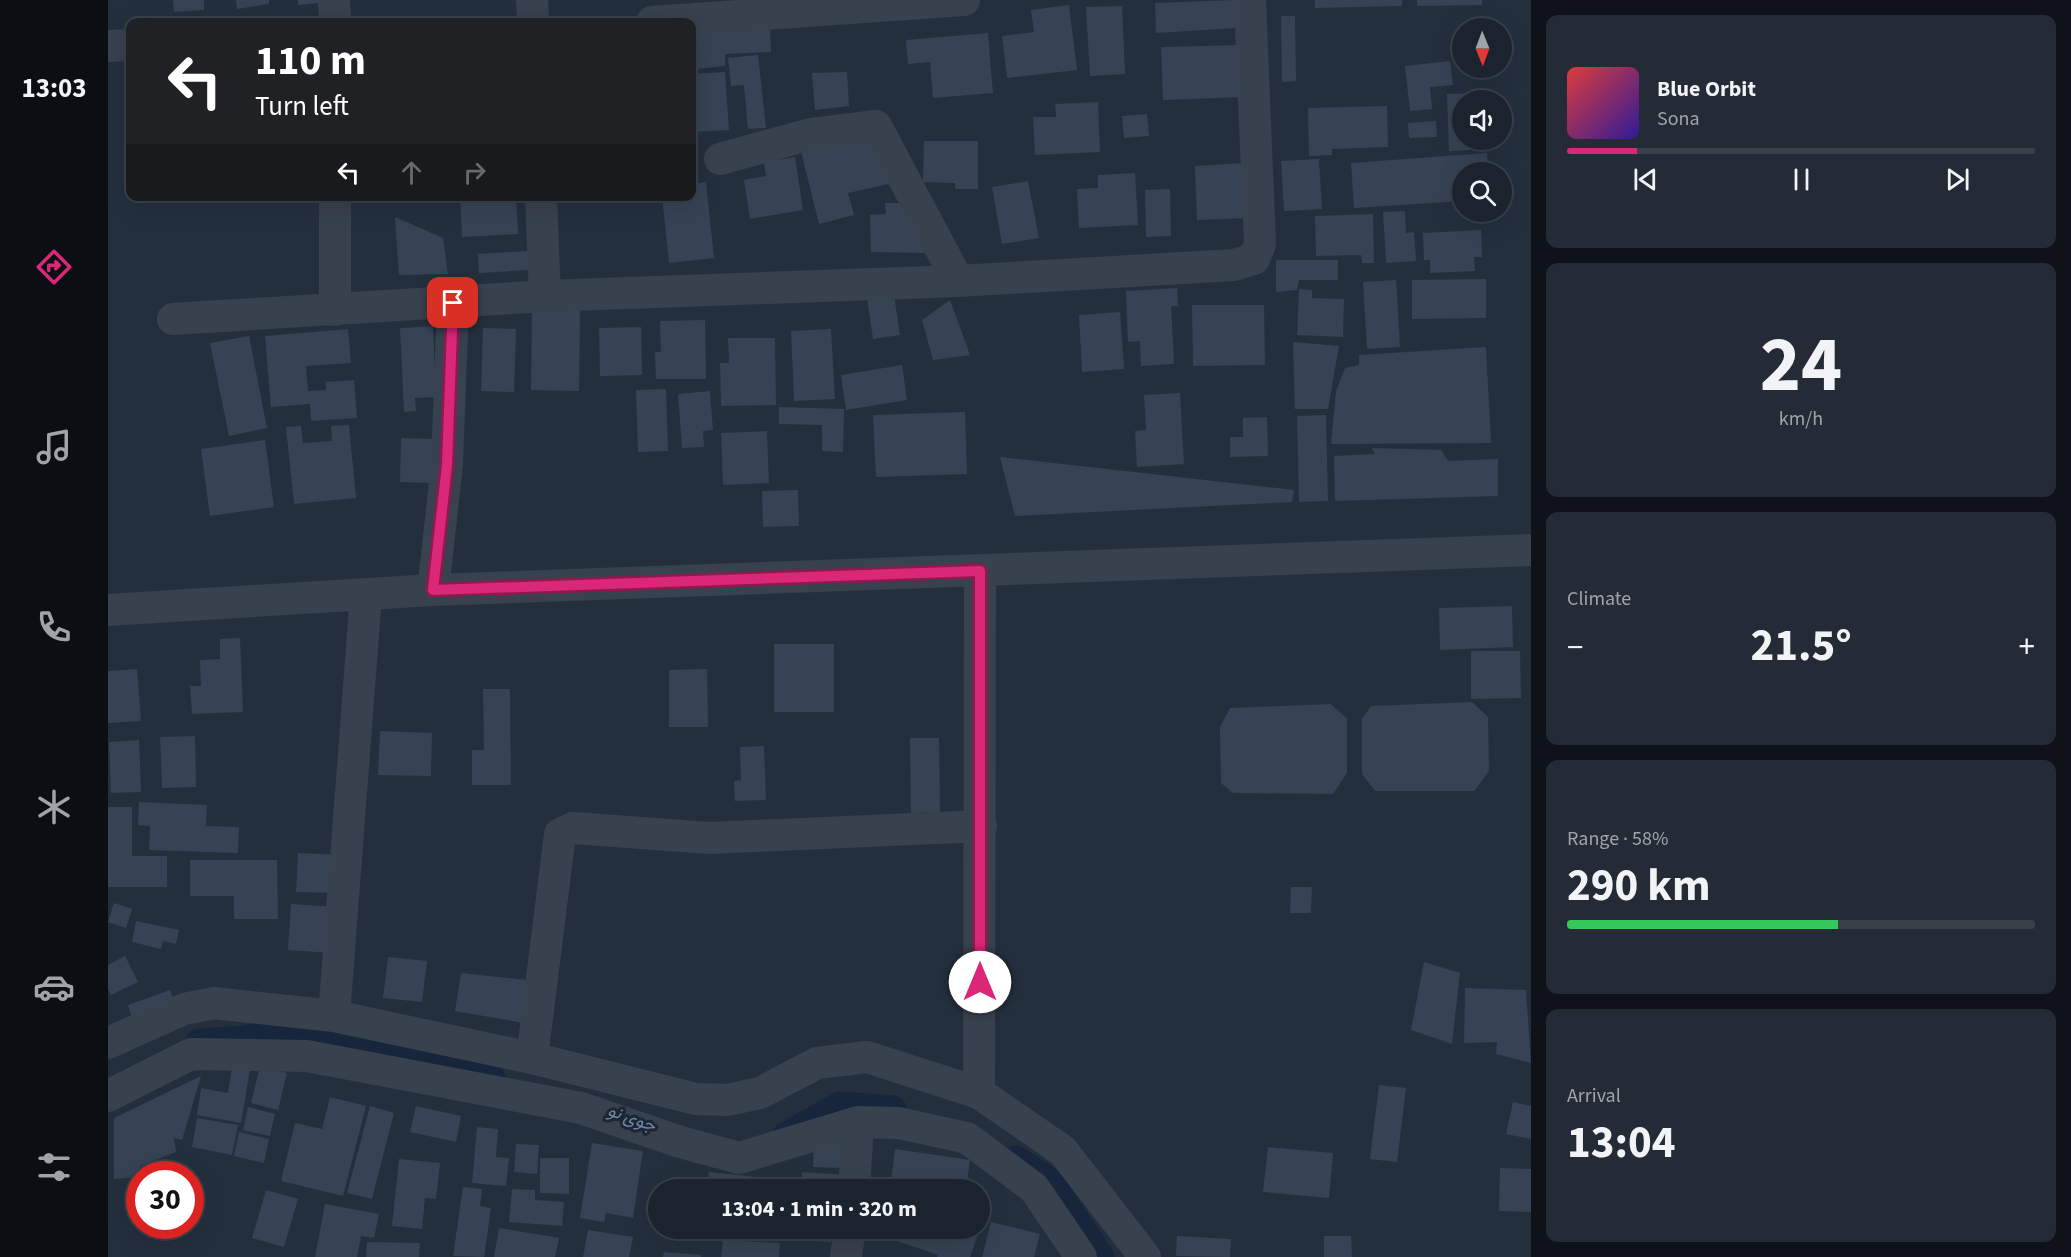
<!DOCTYPE html>
<html lang="en">
<head>
<meta charset="utf-8">
<style>
	body { margin:0; font-family:"Source Sans 3",Vazirmatn,sans-serif; background:#242b36; color:#f1f3f6; height:100vh; display:flex; flex-direction:column; font-size:22px; white-space:nowrap }
	* { box-sizing:border-box; margin:0 }
	p { font-size:20px; color:#a0a4aa }
	.icon { flex:none; width:33px; height:33px; fill:none; stroke:currentColor; stroke-width:2; stroke-linecap:round; stroke-linejoin:round }
	.map { position:relative; flex:1; overflow:hidden }
	.side { display:flex; flex-direction:column; gap:15px; padding:15px; background:#0f1319; width:540px }
	.side>* { flex:none }
	.banner { position:absolute; left:18px; top:18px; width:570px; height:183px; border-radius:12px; box-shadow:0 6px 24px #0002,0 0 0 2px #39404a; background:#202124; color:#fff; overflow:hidden }
	.needle { width:39px; rotate:179deg }
	.fabs { position:absolute; left:1344px; top:18px; display:grid; gap:12px }
	.fabs a { display:grid; place-items:center; width:60px; height:60px; border-radius:50%; background:#1b232e; box-shadow:0 6px 24px #0002,0 0 0 2px #39404a; font-size:30px }
	.speed { position:absolute; left:18px; top:1161px; display:flex; gap:12px; font-size:30px; font-weight:700; text-align:center }
	.speed>* { display:grid; place-content:center; width:78px; height:78px; border-radius:50%; background:#1b232e; box-shadow:0 6px 24px #0002,0 0 0 2px #39404a; line-height:1 }
	.speed .limit { border:9px solid #d22; background:#fff; color:#111 }
	.pin { position:absolute; display:grid; place-items:center; width:51px; height:51px; color:#fff; margin:-26px; border-radius:12px; box-shadow:0 3px 9px #0006 }
	.me { position:absolute; width:66px; margin:-33px; rotate:0deg; stroke-linejoin:round; filter:drop-shadow(0 0 4px #0008) }
	.turn { display:flex; align-items:center; gap:21px; height:126px; padding:0 30px; font-size:27px }
	.turn .icon { width:78px; height:78px; stroke-width:2.5 }
	.turn b { display:block; font-size:42px; line-height:51px }
	.lanes { display:flex; align-items:center; height:57px; padding:0 30px; background:#0003; justify-content:center; gap:30px; direction:ltr }
	.lanes .off { opacity:.35 }
	.big { font-size:45px; font-weight:700; line-height:1.1 }
	.side .card { flex:1; display:flex; flex-direction:column; justify-content:center; gap:9px; min-width:0; padding:0 21px; border-radius:12px; background:#242b36 }
	.side .dial { align-items:center; gap:0 }
	.dial b { font-size:78px; line-height:1 }
	.song { display:flex; align-items:center; gap:18px }
	.cover { width:72px; height:72px; border-radius:9px; background:linear-gradient(135deg,hsl(0 70% 55%),hsl(250 70% 35%)) }
	.played { height:6px; border-radius:3px; background:linear-gradient(90deg,#db2777 15%,#39404a 15%) }
	.keys { display:flex; justify-content:space-around; direction:ltr }
	.heat { display:flex; justify-content:space-between; align-items:center; font-size:33px; direction:ltr }
	.charge { height:9px; border-radius:4px; background:linear-gradient(90deg,#34c759 58%,#39404a 0) }
	.trip { position:absolute; left:540px; top:1179px; width:342px; height:60px; border-radius:30px; background:#1b232e; box-shadow:0 6px 24px #0002,0 0 0 2px #39404a; font-weight:700; line-height:60px; text-align:center }
	main { display:flex; flex:1; min-height:0 }
	.tab-bar { display:flex; flex-direction:column; width:108px; justify-content:space-around; align-items:center; background:#0b0e12; color:#a0a4aa }
	.tab-bar .icon { width:42px; height:42px }
	.tab-bar .on { color:#db2777 }
	.tab-bar b { font-size:27px; color:#f1f3f6 }
	.map>svg:first-child { display:block }
	.lines { fill:none; stroke-linecap:round; stroke-linejoin:round }
	.canal { stroke:#17263c; stroke-width:27 }
	.building { fill:#364354 }
	.minor { stroke:#38414e; stroke-width:32 }
	.route-casing { stroke:#8e194d; stroke-width:15 }
	.route { stroke:#db2777; stroke-width:10 }
	.labels { text-anchor:middle; dominant-baseline:central; stroke-width:6; stroke-linejoin:round; paint-order:stroke }
	.water-label { font-size:18px; font-style:italic; fill:#6d86a8; stroke:#1d2633 }
</style>
</head>
<body>
<main>
<nav class="tab-bar">
<b>13:03</b>
<svg class="icon on" aria-label="directions" viewBox="0 0 24 24"><path d="M12 3l9 9-9 9-9-9zM9 14v-3h6M13 9l2 2-2 2"/></svg>
<svg class="icon" aria-label="music" viewBox="0 0 24 24"><path d="M9 18V5l10-2v13"/><circle cx="6" cy="18" r="3"/><circle cx="16" cy="16" r="3"/></svg>
<svg class="icon" aria-label="phone" viewBox="0 0 24 24"><path d="M5 4h4l2 5-3 2q2 4 5 5l2-3 5 2v4C11 20 4 13 5 4z"/></svg>
<svg class="icon" aria-label="climate" viewBox="0 0 24 24"><path d="M12 3v18M4 7l16 10M4 17L20 7"/></svg>
<svg class="icon" aria-label="car" viewBox="0 0 24 24"><path d="M5 17H2v-5l4-1 3-4h7l3 4 3 1v5h-3M9 17h6M6 11h13"/><circle cx="7" cy="17" r="2"/><circle cx="17" cy="17" r="2"/></svg>
<svg class="icon" aria-label="filters" viewBox="0 0 24 24"><path d="M4 7h16M4 17h16"/><circle cx="9" cy="7" r="2"/><circle cx="15" cy="17" r="2"/></svg>
</nav>
<div class="map">
<svg width="1423" height="1257" viewBox="0 0 1423 1257">
	<rect width="100%" height="100%" fill="#242f3e"/>
	<g class="lines">
		<path class="canal" d="M91,1042L135,1039L195,1028L384,1078
			M678,1135L732,1105L785,1109
			M908,1159L942,1181L993,1257"/>
	</g>
	<path class="building" d="M65,0H96V10L66,12Z
		M128,0H161V4L129,9Z
		M190,0H212V3L190,5Z
		M1127,0L1129,28L1048,33L1047,3Z
		M1207,0H1294V6L1207,8Z
		M1309,0H1374V5L1309,6Z
		M961,5L969,70L899,78L894,36L926,32L923,10Z
		M1014,6L1017,74L982,76L978,7Z
		M1173,16H1187L1188,81L1174,82Z
		M662,29L663,52L617,54V66L587,69L585,33Z
		M880,33L885,93L825,98L822,62L800,64L798,40Z
		M1134,45L1136,97L1055,100L1053,47Z
		M650,55L658,128L640,129L636,85L623,86L620,58Z
		M1342,61L1345,85L1322,87L1324,109L1302,111L1297,66Z
		M617,72L621,130L584,132V74Z
		M739,72L741,106L707,110L704,73Z
		M1379,93L1380,100H1354V140H1381L1382,149L1341,151L1339,94Z
		M990,102L992,152L927,155L925,117H948L947,104Z
		M1279,106L1280,147L1224,149V155L1201,156L1200,108Z
		M1039,114L1041,136L1016,138L1014,116Z
		M1328,121L1329,137L1301,138L1300,123Z
		M765,135L785,183L740,193L746,215L711,224L693,151Z
		M816,141H870V189H847V183L815,182Z
		M1379,153L1380,172H1354V201L1246,208L1243,163Z
		M687,157L695,210L642,219L636,180L658,176L656,162Z
		M1211,159L1214,209L1176,211L1173,161Z
		M1138,163L1140,218L1089,220L1087,166Z
		M1027,173L1030,225L971,228L969,189L990,188V175Z
		M920,181L931,238L894,244L884,187Z
		M598,182L606,258L561,263L554,196H584V184Z
		M1062,189L1063,236L1038,237L1037,190Z
		M352,196H408L410,234L354,237Z
		M777,203H796L817,253L763,252L762,215L778,214Z
		M1297,211L1298,233L1306,232L1308,261L1278,263L1275,212Z
		M1265,214L1266,263H1254L1253,255L1208,256L1207,216Z
		M287,217L335,238L340,274L291,275Z
		M1373,230L1374,257H1366L1367,271L1322,273V260H1316L1315,233Z
		M420,251L421,270L371,273L370,254Z
		M1168,260H1230V280H1191L1189,290L1168,292Z
		M1378,279V318L1304,319V280Z
		M1288,280L1292,347L1259,349L1255,282Z
		M1069,288L1070,306H1063L1066,364L1033,366L1032,341L1020,342L1018,291Z
		M1191,289L1204,290V298L1236,299L1235,337L1189,335Z
		M786,295L792,335L765,339L759,298Z
		M842,300L862,355L825,360L814,320Z
		M1084,305H1156L1157,365L1085,366Z
		M424,308H472L471,391L423,390Z
		M1012,312L1016,369L974,372L971,315Z
		M597,320L598,379H548L547,352H553L552,321Z
		M325,326L328,397L307,398L308,411L296,412L292,328Z
		M533,327L534,375L492,376L491,328Z
		M375,328L408,329L406,392L373,391Z
		M240,329L243,363L198,366L200,391L218,390V382L246,380L249,418L203,421L202,404L163,407L157,336Z
		M723,329L727,399L686,401L683,331Z
		M141,336L159,428L121,436L102,343Z
		M620,338H667L668,405L613,406L612,363H621Z
		M1185,342L1231,346L1220,409H1187Z
		M1378,347L1383,443L1223,444L1228,391L1237,368L1251,365V355Z
		M794,365L799,400L738,410L733,375Z
		M558,389L560,451L530,452L528,390Z
		M602,391L605,430L595,431L596,447L574,448L570,394Z
		M1072,393L1076,464L1029,467L1027,431L1038,430L1036,395Z
		M671,407L736,409L735,452L714,451V425L671,424Z
		M857,412L859,474L768,477L765,415Z
		M1218,415L1220,501L1191,502L1189,416Z
		M1159,417L1160,456L1122,457V437H1135V418Z
		M241,425L248,498L186,504L178,427L193,426L195,443L224,441L223,426Z
		M659,431L661,483L615,485L613,433Z
		M293,438L325,439L324,483L292,482Z
		M157,440L166,507L102,516L93,449Z
		M1264,448L1333,450L1340,461L1390,459V496L1227,501L1226,456L1267,454Z
		M892,457L1186,490L1184,502L907,516Z
		M690,490L691,526L655,527L654,491Z
		M1404,606L1405,647L1332,650L1331,608Z
		M132,638L135,712L84,714L82,686H93L92,660L112,659V639Z
		M666,644H726V712H666Z
		M1363,651H1412L1413,698L1363,699Z
		M29,669L33,721L0,723V671Z
		M599,669L600,727H561V670Z
		M375,689H402L403,785H364V750H376Z
		M1364,702L1380,717L1381,771L1366,791H1267L1254,774V719L1263,706Z
		M1223,704L1239,719V773L1225,794L1125,793L1113,783L1112,727L1122,708Z
		M272,731L324,733L323,776L270,775Z
		M87,736L88,787L54,788L52,737Z
		M802,738H831L832,812L803,813Z
		M31,740L33,792L3,793L1,742Z
		M656,746L658,800L627,801L626,781L633,780L632,747Z
		M31,802L99,805L98,826L131,827L130,853L41,850L42,826L30,825Z
		M0,807H24V856H59V887H0Z
		M190,853L232,855L231,893L188,892Z
		M82,860H169L170,919H126V896H82Z
		M1183,887H1204L1203,913H1182Z
		M6,903L24,909L18,928L0,922Z
		M183,904L227,907L224,953L180,950Z
		M28,921L71,930L68,944L55,941L53,949L24,942Z
		M17,956L30,982L3,995L0,989V965Z
		M280,957L319,961L314,1002L275,998Z
		M1316,962L1352,973L1344,1044L1303,1030Z
		M353,973L419,980L416,1023L347,1011Z
		M1357,988L1418,990L1423,1063L1388,1054L1389,1042L1356,1043Z
		M62,990L69,1009L26,1024L20,1005Z
		M125,1061L143,1064L133,1123L89,1115L93,1088L120,1093Z
		M152,1066L179,1073L170,1110L143,1103Z
		M93,1076L74,1140L66,1138L68,1152L32,1166L30,1177L6,1179V1118Z
		M1271,1085L1298,1088L1289,1162L1262,1159Z
		M222,1097L258,1106L235,1196L173,1181L187,1123L214,1129Z
		M1405,1102L1423,1106V1139L1398,1134Z
		M262,1106L286,1113L264,1199L239,1193Z
		M308,1106L353,1116L348,1142L302,1132Z
		M140,1107L167,1114L162,1136L135,1130Z
		M89,1118L130,1125L124,1155L84,1147Z
		M369,1127L390,1129L388,1157L401,1158L398,1186L364,1183Z
		M131,1132L161,1139L156,1163L126,1156Z
		M706,1140L735,1142L734,1168L705,1167Z
		M484,1143L535,1151L525,1218L498,1213L496,1222L472,1218Z
		M408,1144L431,1145L429,1174L406,1172Z
		M1160,1147L1225,1153L1221,1198L1155,1192Z
		M787,1149L862,1160L858,1190H782Z
		M432,1158H461V1194L432,1193Z
		M291,1159L332,1163L328,1199L317,1198L314,1229L284,1226Z
		M1392,1168L1423,1169V1212L1391,1211Z
		M601,1172L669,1179L667,1190H599Z
		M694,1172L740,1175V1190H693Z
		M355,1187L374,1189L372,1206L383,1208L376,1257L345,1256Z
		M404,1189L427,1190V1200L456,1202L454,1226L401,1222Z
		M158,1190L190,1199L176,1247L144,1238Z
		M217,1204L271,1214L266,1238L253,1236L249,1257H207Z
		M883,1222L932,1234L926,1257H874Z
		M391,1228L451,1238L447,1257H386Z
		M622,1228H664L663,1234Z
		M676,1228H724L723,1242L675,1239Z
		M793,1228H872L862,1257H829L830,1255L789,1241Z
		M480,1230L525,1237L521,1257H475Z
		M1069,1236L1123,1239L1122,1257L1068,1256Z
		M1216,1236H1243L1244,1257H1216Z
		M615,1240L672,1243L671,1257H613Z
		M259,1242L312,1243L311,1257H258Z
		M556,1252L593,1255V1257H555Z"/>
	<g class="lines">
		<path class="minor" d="M226,0L227,22
			M424,0L425,22
			M544,22L856,0
			M0,46L22,45
			M612,159L703,134L768,126L850,281
			M433,196L437,296
			M227,310V196
			M65,319L437,296L850,281L1126,265L1146,259L1152,244L1142,0
			M325,590L339,465L345,303
			M0,610L325,590L1423,550
			M226,1016L258,595
			M0,1043L76,1009L106,1003L226,1016L424,1058L588,1099L619,1100L652,1093L709,1063L759,1057L871,1093L955,1151L1037,1257
			M424,1058L452,834L465,828L602,838L873,826
			M871,1093L872,571
			M0,1096L83,1054L199,1056L473,1108L569,1141L631,1158L750,1122L791,1123L859,1138L926,1188L973,1257
			M746,1190L750,1122
			M738,1257L742,1228"/>
	</g>
	<g class="lines">
		<defs>
			<path id="route" d="M345,303L339,465L325,590L872,571V982"/>
		</defs>
		<use href="#route" class="route-casing"/>
		<use href="#route" class="route"/>
	</g>
	<g class="labels">
		<g class="water-label">
			<text transform="translate(524 1118) rotate(20)">جوی نو</text>
		</g>
	</g>
</svg>
<div class="fabs">
<a><svg class="needle" viewBox="-14 -14 28 28"><path d="M0-13l5 13h-10z" fill="#e53935"/><path d="M0 13l5-13h-10z" fill="#a0a4aa"/></svg></a>
<a><svg class="icon" aria-label="sound" viewBox="0 0 24 24"><path d="M4 9h4l5-4v14l-5-4H4zM17 9q2 3 0 6"/></svg></a>
<a><svg class="icon" aria-label="search" viewBox="0 0 24 24"><circle cx="10" cy="10" r="6"/><path d="M15 15l6 6"/></svg></a>
</div>
<div class="speed"><div class="limit">30</div></div>
<div class="pin" style="left:345px;top:303px;background:#d93025"><svg class="icon" aria-label="arrive" viewBox="0 0 24 24"><path d="M6 21V4h12l-3 4 3 4H6"/></svg></div>
<svg class="me" style="left:872px;top:982px" viewBox="-20 -20 40 40"><circle r="19" fill="#fff"/><path d="M0-13L10 11 0 6-10 11z" fill="#db2777"/></svg>
<div class="trip">13:04 · 1 min · 320 m</div>
<div class="banner">
<div class="turn"><svg class="icon" aria-label="left" viewBox="0 0 24 24"><path d="M17 20v-9H6M10 6l-5 5 5 5"/></svg><div><b>110 m</b>Turn left</div></div>
<div class="lanes"><svg class="icon" aria-label="left" viewBox="0 0 24 24"><path d="M17 20v-9H6M10 6l-5 5 5 5"/></svg><svg class="icon off" aria-label="ahead" viewBox="0 0 24 24"><path d="M12 20V5M6 11l6-6 6 6"/></svg><svg class="icon off" aria-label="right" viewBox="0 0 24 24"><path d="M7 20v-9h11M14 6l5 5-5 5"/></svg></div>
</div>
</div>
<section class="side">
<div class="card">
<div class="song"><i class="cover"></i><div><b>Blue Orbit</b><p>Sona</p></div></div>
<div class="played"></div>
<div class="keys"><svg class="icon" aria-label="previous" viewBox="0 0 24 24"><path d="M18 5L8 12l10 7zM5 5v14"/></svg><svg class="icon" aria-label="pause" viewBox="0 0 24 24"><path d="M8 5v14M16 5v14"/></svg><svg class="icon" aria-label="next" viewBox="0 0 24 24"><path d="M6 5l10 7-10 7zM19 5v14"/></svg></div>
</div>
<div class="card dial"><b>24</b><p>km/h</p></div>
<div class="card"><p>Climate</p>
<div class="heat"><a>−</a><b class="big">21.5°</b><a>+</a></div>
</div>
<div class="card"><p>Range · 58%</p><b class="big">290 km</b><div class="charge"></div></div>
<div class="card"><p>Arrival</p><b class="big">13:04</b></div>
</section>
</main>
</body>
</html>
